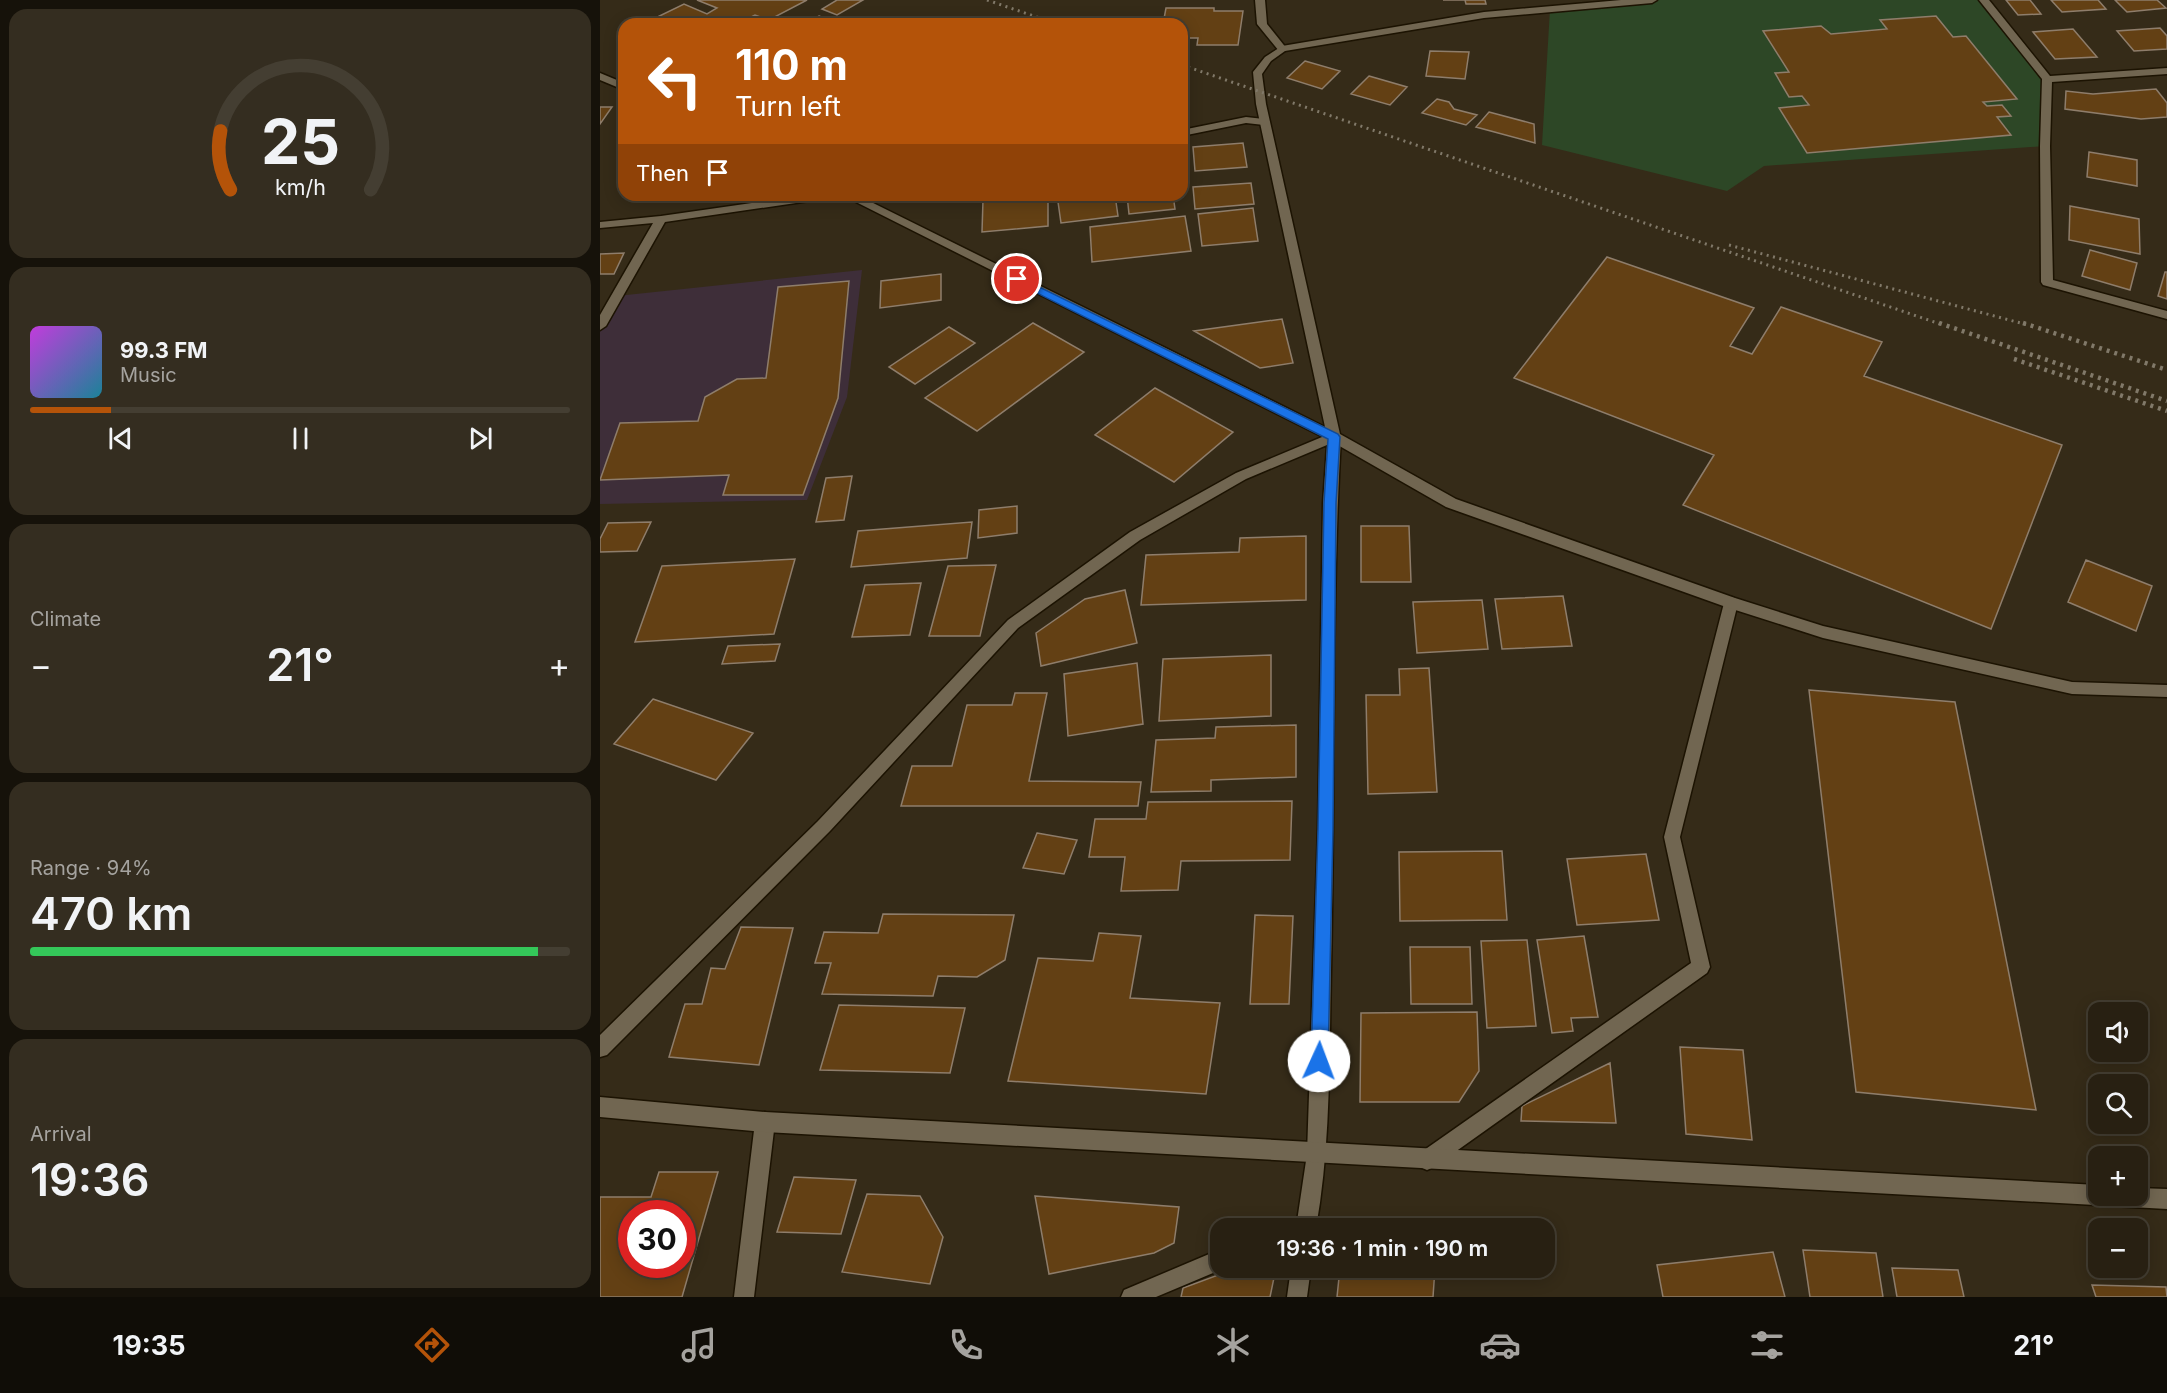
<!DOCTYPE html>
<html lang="en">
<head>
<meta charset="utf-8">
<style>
	body { margin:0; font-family:Inter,sans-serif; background:#342d20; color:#f1f3f6; height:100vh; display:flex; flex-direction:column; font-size:22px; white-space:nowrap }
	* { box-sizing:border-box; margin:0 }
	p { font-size:20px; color:#a5a39f }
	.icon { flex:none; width:33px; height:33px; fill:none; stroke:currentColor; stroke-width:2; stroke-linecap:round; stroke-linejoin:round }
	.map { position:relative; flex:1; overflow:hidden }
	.drawer { display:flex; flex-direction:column; gap:9px; padding:9px; background:#16120a; width:600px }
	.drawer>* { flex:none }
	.hud { position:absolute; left:18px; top:18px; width:570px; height:183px; border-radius:18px; box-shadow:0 3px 15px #0003,0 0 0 2px #443e32; background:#b45309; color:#fff; overflow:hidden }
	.fabs { position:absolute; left:1488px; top:1002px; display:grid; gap:12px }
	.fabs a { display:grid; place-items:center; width:60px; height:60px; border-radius:12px; background:#282012; box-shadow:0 3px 15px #0003,0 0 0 2px #443e32; font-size:30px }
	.speed { position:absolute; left:18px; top:1200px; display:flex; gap:12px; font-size:30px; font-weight:700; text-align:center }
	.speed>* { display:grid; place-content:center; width:78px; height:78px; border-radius:50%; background:#282012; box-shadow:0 3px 15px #0003,0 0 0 2px #443e32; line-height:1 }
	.speed .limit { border:9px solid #d22; background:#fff; color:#111 }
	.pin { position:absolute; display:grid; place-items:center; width:51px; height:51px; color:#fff; margin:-26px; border:3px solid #fff; border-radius:50%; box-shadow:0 2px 6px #0007 }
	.me { position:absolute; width:66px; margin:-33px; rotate:2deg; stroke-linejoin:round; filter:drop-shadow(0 0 4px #0008) }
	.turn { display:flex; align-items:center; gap:21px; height:126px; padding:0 18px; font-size:27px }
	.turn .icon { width:78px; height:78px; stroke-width:2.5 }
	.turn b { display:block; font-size:42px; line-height:51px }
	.then { display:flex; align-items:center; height:57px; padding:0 18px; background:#0003; gap:12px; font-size:22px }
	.big { font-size:45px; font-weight:600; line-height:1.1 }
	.drawer .card { flex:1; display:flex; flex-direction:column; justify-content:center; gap:9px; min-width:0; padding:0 21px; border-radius:18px; background:#342d20 }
	.drawer .dial { align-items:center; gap:0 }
	.dial svg { height:156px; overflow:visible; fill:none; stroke:#443e32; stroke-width:7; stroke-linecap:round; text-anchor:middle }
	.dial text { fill:#f1f3f6; stroke:none }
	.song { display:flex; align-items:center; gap:18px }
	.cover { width:72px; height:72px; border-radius:9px; background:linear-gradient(135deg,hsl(290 70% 55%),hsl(190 70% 35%)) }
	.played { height:6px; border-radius:3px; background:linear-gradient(90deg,#b45309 15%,#443e32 15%) }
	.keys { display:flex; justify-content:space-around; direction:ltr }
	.heat { display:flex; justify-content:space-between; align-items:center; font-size:33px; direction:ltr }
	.charge { height:9px; border-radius:4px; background:linear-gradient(90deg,#34c759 94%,#443e32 0) }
	.trip { position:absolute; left:610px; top:1218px; width:345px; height:60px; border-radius:18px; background:#282012; box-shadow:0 3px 15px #0003,0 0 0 2px #443e32; font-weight:600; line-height:60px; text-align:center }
	.dock { display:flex; height:96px; justify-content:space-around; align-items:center; background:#100d07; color:#a5a39f }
	.dock .icon { width:42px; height:42px }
	.dock .on { color:#b45309 }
	.dock b { font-size:27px; color:#f1f3f6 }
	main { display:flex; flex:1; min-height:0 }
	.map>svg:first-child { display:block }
	.education { fill:#3e2e39 }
	.green { fill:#2d4726 }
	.building { fill:#634014; stroke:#8e7d6b; stroke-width:1.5; fill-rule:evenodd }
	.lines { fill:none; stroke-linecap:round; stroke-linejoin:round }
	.street-casing { stroke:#1c1302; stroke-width:3 }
	.secondary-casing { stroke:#1c1302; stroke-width:3 }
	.street { fill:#716651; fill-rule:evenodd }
	.secondary { fill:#716651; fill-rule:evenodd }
	.rail-far1 { stroke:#817969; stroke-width:3; stroke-dasharray:2 4.5; stroke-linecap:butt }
	.rail { stroke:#817969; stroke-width:4.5; stroke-dasharray:3 5; stroke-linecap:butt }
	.route { fill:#1a73e8; stroke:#114b97; stroke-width:1.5 }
</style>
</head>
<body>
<main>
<section class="drawer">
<div class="card dial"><svg viewBox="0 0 100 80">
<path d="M14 69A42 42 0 1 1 86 69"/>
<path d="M14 69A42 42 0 0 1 9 39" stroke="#b45309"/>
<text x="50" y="56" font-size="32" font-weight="700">25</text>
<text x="50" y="72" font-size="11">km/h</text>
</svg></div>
<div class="card">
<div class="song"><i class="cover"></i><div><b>99.3 FM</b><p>Music</p></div></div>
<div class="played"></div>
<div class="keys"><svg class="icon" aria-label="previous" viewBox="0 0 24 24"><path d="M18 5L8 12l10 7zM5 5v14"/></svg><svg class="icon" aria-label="pause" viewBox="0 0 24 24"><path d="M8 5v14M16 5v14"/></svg><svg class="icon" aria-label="next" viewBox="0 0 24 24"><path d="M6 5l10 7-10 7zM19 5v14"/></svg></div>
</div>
<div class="card"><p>Climate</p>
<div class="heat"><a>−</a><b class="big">21°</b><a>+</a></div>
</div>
<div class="card"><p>Range · 94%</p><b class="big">470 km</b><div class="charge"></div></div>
<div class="card"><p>Arrival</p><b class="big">19:36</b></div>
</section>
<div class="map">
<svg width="1567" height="1297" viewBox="0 0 1567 1297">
	<rect width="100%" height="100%" fill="#352b18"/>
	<path class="education" d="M262,270L247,397L207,500L0,504V326L17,296Z"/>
	<path class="green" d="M1052,0H1384L1447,79L1445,146L1164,166L1127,191L942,145L950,9Z"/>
	<path class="building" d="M97,0H207L169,20L155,15L137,24H43L84,4L107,14L117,8Z
		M237,0H263L237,15L222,9Z
		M843,0H885L886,4H866L865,0Z
		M1406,0H1430L1441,14L1418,15Z
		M1451,0H1498L1506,9L1462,12Z
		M1515,0H1557L1566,8L1527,12Z
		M566,8H614V11H643L638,45H597L598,38H582V24H563Z
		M219,16L237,24H204Z
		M1336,16L1353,37L1366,36L1417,99L1383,102L1387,106L1402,105L1411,116L1397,117L1411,135L1207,153L1179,108L1209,105L1202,96L1189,97L1175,73L1189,72L1163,31L1221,26L1231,34L1287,29L1280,20Z
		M1560,28L1567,36V49L1534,51L1517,31Z
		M1473,29L1497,57L1455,59L1433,32Z
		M830,51L869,52L865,79L826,76Z
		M705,61L740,71L722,89L687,78Z
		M769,76L807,87L790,105L751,94Z
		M1556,89L1567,103V117L1541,119L1465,109L1466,91L1493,94Z
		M837,99L849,102L854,109L877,115L866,125L822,113Z
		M0,107H12L0,124Z
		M889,112L934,124L935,143L876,127Z
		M643,143L647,167L595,171L593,147Z
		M1489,152L1537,160V186L1487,177Z
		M651,183L654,204L595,209L593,187Z
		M448,195V226L382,232L383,200Z
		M515,195L518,216L461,223L458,202Z
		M527,195H573L575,209L529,214Z
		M1470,206L1539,219L1540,254L1469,240Z
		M653,208L658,241L602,246L598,214Z
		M585,216L591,251L492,262L490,227Z
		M1490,250L1537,263L1530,290L1482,276Z
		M24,253L14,274H0V254Z
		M1007,257L1154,308L1130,346L1152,354L1181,307L1282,342L1264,376L1462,445L1391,629L1083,505L1114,455L914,378Z
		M1565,272H1567V299L1558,296Z
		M341,274V300L280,308L281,281Z
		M249,281L238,398L203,495H123L129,475L0,480L20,423L98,421L105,397L137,379L166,378L178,287Z
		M682,319L693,363L660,368L594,331Z
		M433,323L484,352L377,431L325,398Z
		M349,327L375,343L315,384L289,367Z
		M555,388L633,432L574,482L495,435Z
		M252,476L244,520L216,522L226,478Z
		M417,506V533L378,538L379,510Z
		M51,522L37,551L0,552V539L8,523Z
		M372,522L367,558L251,567L258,531Z
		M761,526H809L811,582H761Z
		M706,536V600L541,605L546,555L639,552L640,538Z
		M195,559L174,634L35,642L62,566Z
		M1486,560L1552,586L1536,631L1468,602Z
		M396,565L380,636H329L348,566Z
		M321,583L310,635L252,637L265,585Z
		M525,590L537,643L441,666L436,633L485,599Z
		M963,596L972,646L902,649L895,599Z
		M882,600L888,649L817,653L813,602Z
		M180,644L175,661L122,664L128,646Z
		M671,655V716L559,721L563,659Z
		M537,663L543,724L468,736L464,674Z
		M829,668L837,792L768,794L766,695H800L799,669Z
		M1209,690L1355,702L1436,1110L1256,1092Z
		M415,693H447L429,781L541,782L538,806H301L312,766H352L367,705H412Z
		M53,699L153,733L116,780L14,744Z
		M696,725V777L611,780V791L551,792L556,740L615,738L616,727Z
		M692,801L690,860L581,861L578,890L521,891L525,857H489L495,819H546L548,802Z
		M437,833L477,840L464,874L423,868Z
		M902,851L907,920L800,921L799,852Z
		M1046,854L1059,920L977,925L967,859Z
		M283,914L414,915L405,960L377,977L338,976L333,996L222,994L231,963H215L224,932L278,933Z
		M655,915L693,916L689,1004H650Z
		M141,927L193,928L159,1065L69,1057L85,1004H102L111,968L125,969Z
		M499,933L541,936L530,998L620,1003L606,1094L408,1081L438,958L493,961Z
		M984,936L998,1017L971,1018L973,1031L952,1033L937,940Z
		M927,940L936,1026L887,1028L881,941Z
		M810,947H870L872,1004H811Z
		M239,1005L365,1008L350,1073L220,1070Z
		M877,1012L879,1071L859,1102H760L761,1013Z
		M1080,1047L1143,1050L1152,1140L1086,1134Z
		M1010,1063L1016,1123L921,1121L922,1106Z
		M59,1172H118L82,1297H0V1197H51ZM32,1214H82V1264H32Z
		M194,1177L256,1180L241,1234L177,1232Z
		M267,1194L320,1196L343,1237L330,1284L242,1272Z
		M435,1196L579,1207L574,1243L554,1253L449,1274Z
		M1203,1250L1276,1253L1283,1297H1210Z
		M1173,1252L1185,1297H1063L1057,1265Z
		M637,1268H676L670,1297H581L583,1288Z
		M740,1268H835L833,1297H737Z
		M1292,1268L1358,1270L1364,1297H1297Z
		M1492,1285L1566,1287L1567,1297H1496Z"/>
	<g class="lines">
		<defs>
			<path id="street" d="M655,0H665L667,24L687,49L685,51H679L657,24Z
				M1379,0H1389L1450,76L1567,68V74L1452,82L1450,146L1453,280L1567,311V319L1443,285L1441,282L1440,146L1442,79Z
				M646,117L664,119L669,122L664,125L646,123L582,136V130Z
				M207,195H236L230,198L65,222L6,326L0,330V315L53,223L0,228V222L61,216Z
				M734,432L741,437C731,615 735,793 731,971C729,1057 731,1144 716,1228H696L707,1154L718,829L723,503L727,445L646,479L540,540L418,628L230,831L7,1055L0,1057V1035L218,821L408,620L530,532L636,473Z
				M1131,597L1136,599L1138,603L1080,837L1110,967L1107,973L834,1167L827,1170L820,1167L817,1160L820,1153L1091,963L1064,837L1124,603L1126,599Z
				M165,1112L172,1115L175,1122L154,1297H134L155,1122L158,1115Z
				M621,1249V1268H625L556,1297H521L524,1290Z
				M691,1268H711L707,1297H687Z"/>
			<path id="secondary" d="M1021,0H1057L1052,3L884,18L685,51L671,61L662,74L666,104L740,434L856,499L1135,598L1223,626L1472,682L1567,685V697L1472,694L1223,638L1126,607L846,507L729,440L242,195H257L725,427L656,104L653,72L665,57L682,46L884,12Z
				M0,73L24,83V90L0,80Z
				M0,1097L165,1112L1498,1185V1196H1538V1188L1567,1189V1209L165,1132L0,1117Z"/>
		</defs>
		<use href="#street" class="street-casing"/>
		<use href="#secondary" class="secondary-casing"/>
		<use href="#street" class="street"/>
		<use href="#secondary" class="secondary"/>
		<path class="rail-far1" d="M387,0L457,24
			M582,65L1343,325
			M1129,245L1428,325"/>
		<path class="rail" d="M1339,323L1567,401
			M1423,323L1567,370
			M1414,359L1567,411"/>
	</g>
	<path class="route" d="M417,276L738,434L740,437L736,503L733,829L728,1061L725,1067L719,1070L713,1067L711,1061L718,829L724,503L728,439L413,281L411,279Z"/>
</svg>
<div class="fabs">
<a><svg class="icon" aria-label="sound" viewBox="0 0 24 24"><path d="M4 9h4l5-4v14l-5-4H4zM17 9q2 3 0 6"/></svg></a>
<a><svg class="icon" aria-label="search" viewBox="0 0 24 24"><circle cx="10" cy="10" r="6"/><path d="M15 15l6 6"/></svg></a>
<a>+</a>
<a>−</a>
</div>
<div class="speed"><div class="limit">30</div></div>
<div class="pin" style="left:417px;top:279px;background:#d93025"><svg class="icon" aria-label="arrive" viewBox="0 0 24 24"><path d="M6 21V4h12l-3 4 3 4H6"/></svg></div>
<svg class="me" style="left:719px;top:1061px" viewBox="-20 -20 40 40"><circle r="19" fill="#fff"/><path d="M0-13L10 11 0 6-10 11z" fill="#1a73e8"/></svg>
<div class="trip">19:36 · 1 min · 190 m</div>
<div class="hud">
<div class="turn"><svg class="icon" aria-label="left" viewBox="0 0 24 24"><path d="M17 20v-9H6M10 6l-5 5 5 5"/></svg><div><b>110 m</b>Turn left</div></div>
<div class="then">Then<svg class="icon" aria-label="arrive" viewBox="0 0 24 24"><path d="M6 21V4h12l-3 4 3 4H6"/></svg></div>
</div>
</div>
</main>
<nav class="dock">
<b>19:35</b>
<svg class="icon on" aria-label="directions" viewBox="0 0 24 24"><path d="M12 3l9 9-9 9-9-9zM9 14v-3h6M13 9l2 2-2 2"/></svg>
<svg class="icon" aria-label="music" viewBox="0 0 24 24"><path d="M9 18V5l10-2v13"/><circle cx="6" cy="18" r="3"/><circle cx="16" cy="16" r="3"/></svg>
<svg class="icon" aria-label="phone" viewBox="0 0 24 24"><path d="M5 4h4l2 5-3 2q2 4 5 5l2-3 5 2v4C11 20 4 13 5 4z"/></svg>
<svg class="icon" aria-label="climate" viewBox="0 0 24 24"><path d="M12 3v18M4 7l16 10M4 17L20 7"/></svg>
<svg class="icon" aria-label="car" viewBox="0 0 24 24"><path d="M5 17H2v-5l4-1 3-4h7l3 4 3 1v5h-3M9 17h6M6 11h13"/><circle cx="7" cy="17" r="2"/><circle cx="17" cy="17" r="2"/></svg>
<svg class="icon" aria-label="filters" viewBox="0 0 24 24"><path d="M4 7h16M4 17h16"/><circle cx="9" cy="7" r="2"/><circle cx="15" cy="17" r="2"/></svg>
<b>21°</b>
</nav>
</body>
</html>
